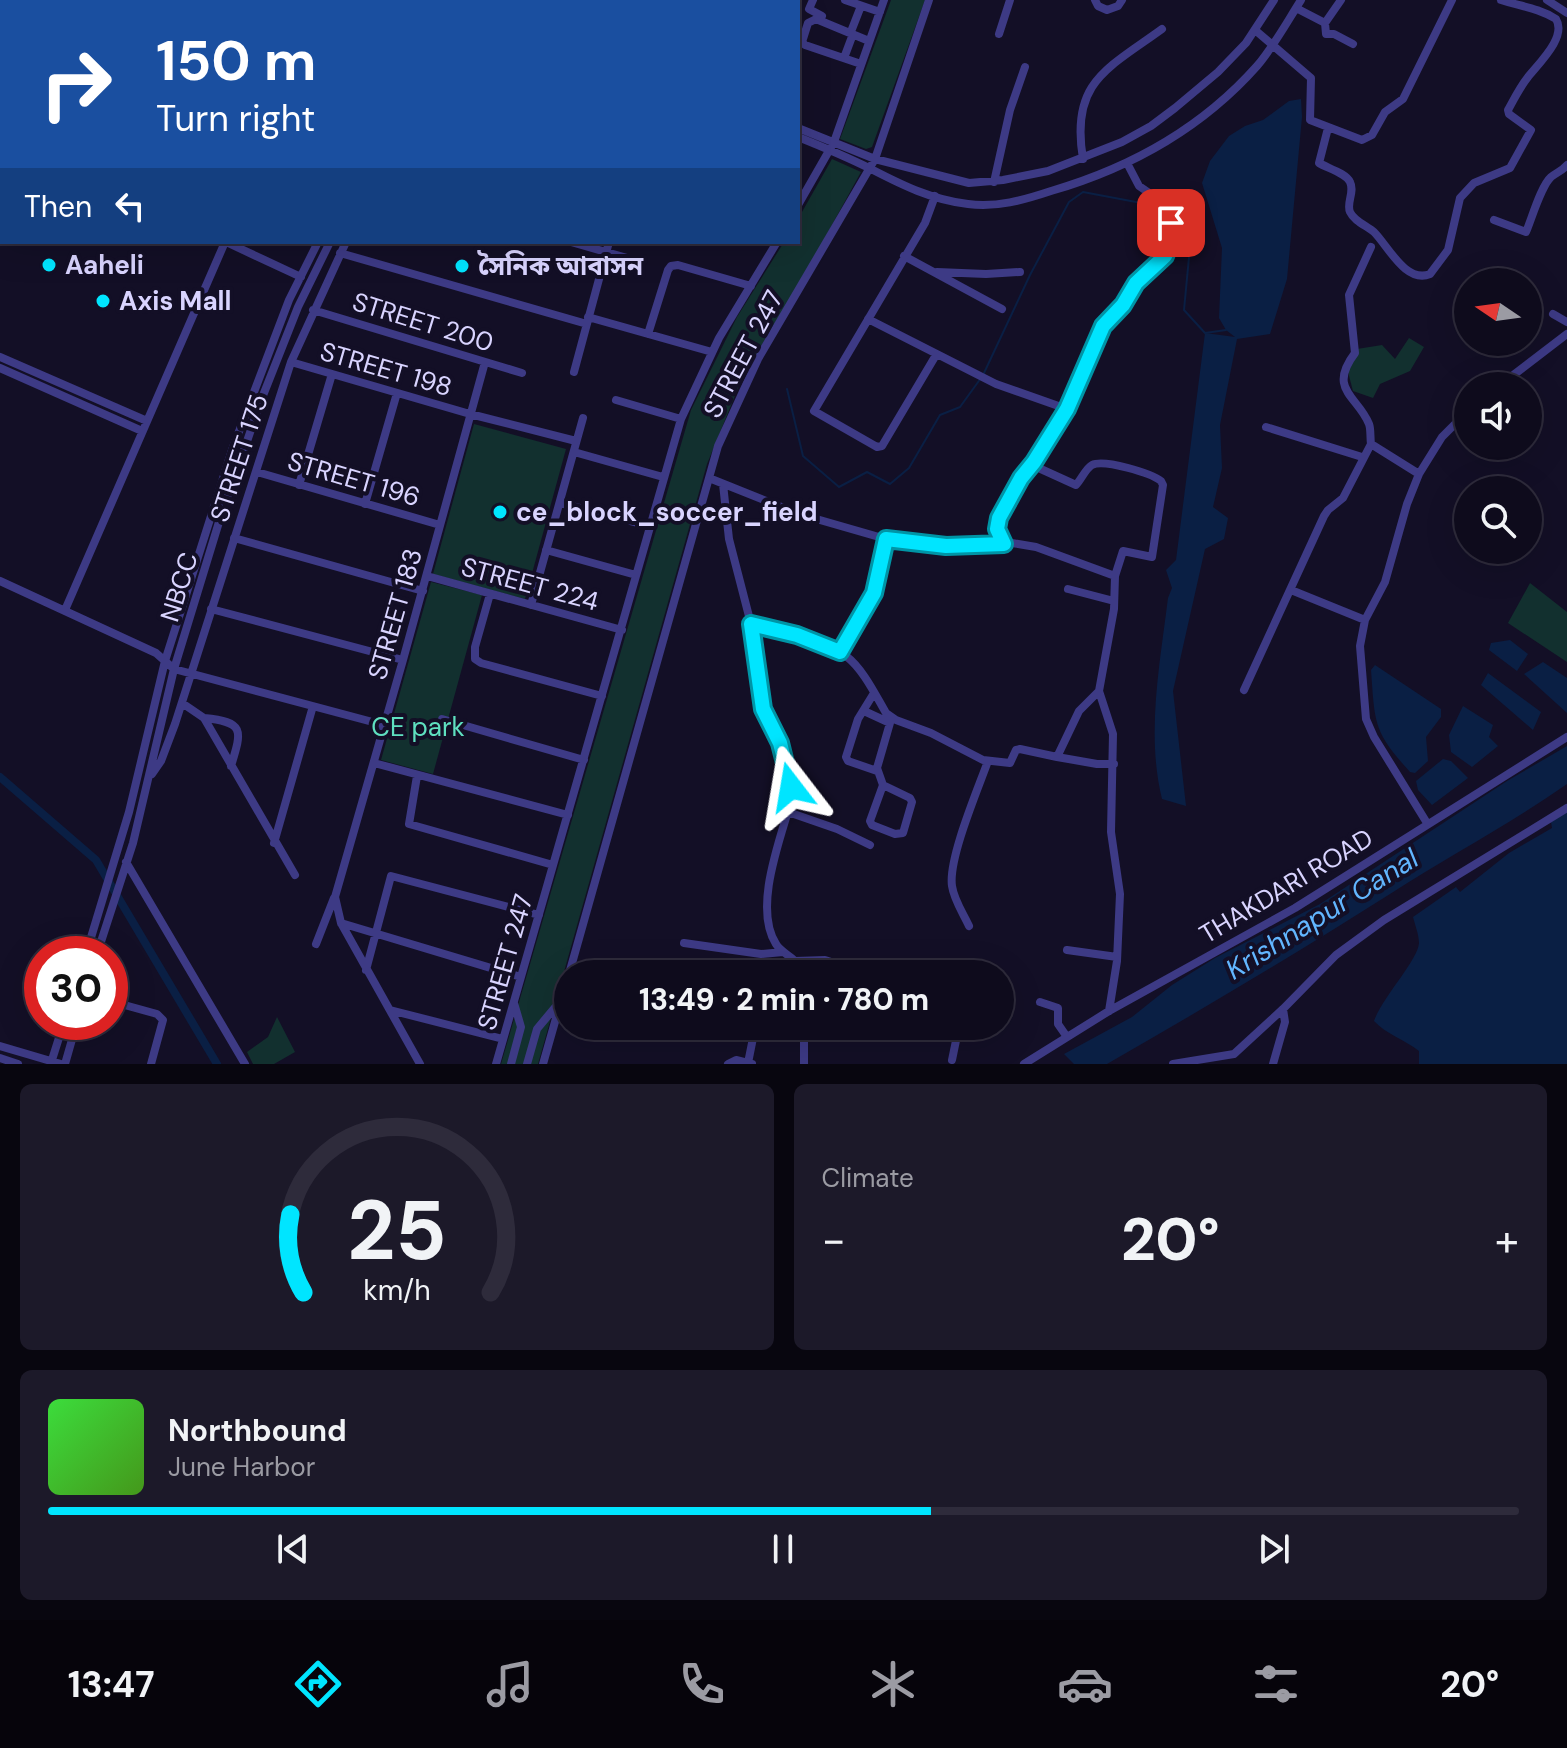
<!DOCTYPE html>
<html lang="en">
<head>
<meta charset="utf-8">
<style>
	body { margin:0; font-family:"DM Sans","Noto Sans Bengali",sans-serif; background:#1c1929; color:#f1f3f6; height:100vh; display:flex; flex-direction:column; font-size:30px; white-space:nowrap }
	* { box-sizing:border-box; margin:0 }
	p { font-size:26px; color:#9b9ba3 }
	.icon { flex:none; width:44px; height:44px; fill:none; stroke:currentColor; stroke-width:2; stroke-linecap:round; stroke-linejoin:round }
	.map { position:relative; height:1064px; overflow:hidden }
	.drawer { display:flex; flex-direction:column; gap:20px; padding:20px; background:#08060f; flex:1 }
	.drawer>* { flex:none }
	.hud { position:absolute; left:0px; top:0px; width:800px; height:244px; box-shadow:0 8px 32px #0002,0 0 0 2px #2e2b3b; background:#1a4fa0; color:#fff; overflow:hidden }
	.needle { width:52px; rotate:283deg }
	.fabs { position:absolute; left:1454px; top:268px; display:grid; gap:16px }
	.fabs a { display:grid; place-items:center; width:88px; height:88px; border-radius:50%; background:#0e0b1c; box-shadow:0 8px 32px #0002,0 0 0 2px #2e2b3b; font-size:40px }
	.speed { position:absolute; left:24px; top:936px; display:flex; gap:16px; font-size:40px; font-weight:700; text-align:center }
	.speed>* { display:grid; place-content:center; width:104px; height:104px; border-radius:50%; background:#0e0b1c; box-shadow:0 8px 32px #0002,0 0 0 2px #2e2b3b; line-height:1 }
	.speed .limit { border:12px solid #d22; background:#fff; color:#111 }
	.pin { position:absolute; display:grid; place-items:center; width:68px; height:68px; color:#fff; margin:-34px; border-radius:16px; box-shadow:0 4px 12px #0006 }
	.me { position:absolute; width:88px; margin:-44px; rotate:346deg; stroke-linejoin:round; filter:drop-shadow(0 0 6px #0008) }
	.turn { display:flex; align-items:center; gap:28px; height:168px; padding:0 24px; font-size:36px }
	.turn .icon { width:104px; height:104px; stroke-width:2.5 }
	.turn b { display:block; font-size:56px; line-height:68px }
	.then { display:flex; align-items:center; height:76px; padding:0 24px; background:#0003; gap:16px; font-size:30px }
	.big { font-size:60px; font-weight:800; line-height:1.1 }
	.drawer .card { flex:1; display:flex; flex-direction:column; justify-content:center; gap:12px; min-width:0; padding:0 28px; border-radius:12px; background:#1c1929 }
	.drawer .dial { align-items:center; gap:0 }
	.dial svg { height:208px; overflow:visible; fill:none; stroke:#2e2b3b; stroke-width:7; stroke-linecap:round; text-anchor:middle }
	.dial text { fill:#f1f3f6; stroke:none }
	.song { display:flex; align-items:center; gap:24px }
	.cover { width:96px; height:96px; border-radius:12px; background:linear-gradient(135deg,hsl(120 70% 55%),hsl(100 70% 35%)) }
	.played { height:8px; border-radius:4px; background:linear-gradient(90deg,#00e5ff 60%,#2e2b3b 60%) }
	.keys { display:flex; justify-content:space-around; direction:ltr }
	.heat { display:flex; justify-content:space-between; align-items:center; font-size:44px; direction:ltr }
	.drawer .tiles { flex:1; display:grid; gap:20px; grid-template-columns:1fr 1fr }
	.card:last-child { grid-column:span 2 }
	.trip { position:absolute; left:554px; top:960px; width:460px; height:80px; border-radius:40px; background:#0e0b1c; box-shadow:0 8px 32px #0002,0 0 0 2px #2e2b3b; font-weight:800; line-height:80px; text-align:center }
	.tab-bar { display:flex; height:128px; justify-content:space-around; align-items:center; background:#06040b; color:#9b9ba3 }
	.tab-bar .icon { width:56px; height:56px }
	.tab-bar .current { color:#00e5ff }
	.tab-bar b { font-size:36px; color:#f1f3f6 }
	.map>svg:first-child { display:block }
	.green { fill:#12302f }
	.water { fill:#0a1f44 }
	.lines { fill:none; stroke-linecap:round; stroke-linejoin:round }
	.stream { stroke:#0a1f44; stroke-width:2 }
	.canal { stroke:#0a1f44; stroke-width:8 }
	.minor { stroke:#3d3a85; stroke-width:8 }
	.major { stroke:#c25bff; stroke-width:10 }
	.route-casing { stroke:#0095a6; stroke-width:20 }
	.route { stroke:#00e5ff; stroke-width:14 }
	.poi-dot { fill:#00e5ff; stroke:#130f26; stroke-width:3 }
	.labels { text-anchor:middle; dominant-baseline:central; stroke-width:8; stroke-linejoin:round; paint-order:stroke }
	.poi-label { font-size:26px; font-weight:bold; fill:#d9d4ff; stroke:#130f26; text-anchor:start }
	.street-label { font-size:26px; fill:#d9d4ff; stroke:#130f26 }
	.park-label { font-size:26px; fill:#5fe0c0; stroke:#130f26 }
	.water-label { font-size:28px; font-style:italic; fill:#62b6ff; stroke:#130f26 }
</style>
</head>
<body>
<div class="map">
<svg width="1567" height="1064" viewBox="0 0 1567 1064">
	<rect width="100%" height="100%" fill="#130f26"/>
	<path class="green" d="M891,0H925L872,147L866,149L840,139Z
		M832,159L861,172L810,265L743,376L707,464L538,1064H501L691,410L737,317L784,242H798V219Z
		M1409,338L1424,347L1410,371L1380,384L1373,398L1353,391L1348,372L1357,349L1382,345L1395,359Z
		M474,424L566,449L525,599L433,574Z
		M431,582L482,595L433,774L381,760Z
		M1530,583L1567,612V662L1508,623Z
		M277,1017L295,1052L274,1064H253L247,1052L268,1037Z"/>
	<path class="water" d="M1301,99L1302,117L1287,279L1270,334L1237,339L1220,425L1222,468L1213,507L1228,518L1224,539L1205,549L1173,691L1186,806L1162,799C1146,734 1160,663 1168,598L1172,588L1166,570L1176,560L1205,333L1235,337L1226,330L1219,318L1222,248L1202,183L1210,161L1229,136L1245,126L1263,120L1289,101Z
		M1510,640L1528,654L1517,671L1489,650L1491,643Z
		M1543,662L1567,678V713L1524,674Z
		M1375,665L1441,709V717L1426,737L1428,761L1415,773L1410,772C1373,731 1375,724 1371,670Z
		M1488,673L1541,712L1533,730L1481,685Z
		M1463,706L1493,725L1489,737L1498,746L1472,767L1451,752L1449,735Z
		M1567,746V784C1510,824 1449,856 1390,894C1297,953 1203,1009 1107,1064H1074L1064,1054L1132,1017L1172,985L1215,958L1320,904L1507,781Z
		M1443,759L1451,761L1468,778L1432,805L1418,790L1416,781Z
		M1567,811V1064H1419V1051C1405,1040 1386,1034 1374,1021C1382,998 1418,960 1419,943C1419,935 1415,925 1413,917L1456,887L1460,892L1509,853L1552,828L1551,822Z"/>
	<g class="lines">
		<path class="stream" d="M1177,221L1191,236L1184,310L1205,333L1226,330
			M984,373L1030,275L1069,202L1083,192L1152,205L1169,215
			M787,389L803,456L839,487L867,472L890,484L909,468L940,415L960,407L981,378"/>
		<path class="canal" d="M0,777L96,860L217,1064"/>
		<path class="minor" d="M273,0L278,2
			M300,0L305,2
			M323,0L324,2
			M493,0L497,2
			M701,0L705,2
			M813,0L809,9L822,16
			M845,0L880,12
			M1095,0L1098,6L1107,10L1118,6L1122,0
			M1547,0L1567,13
			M17,2V0
			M101,2L104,0
			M348,2L349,0
			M524,2V0
			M573,2L574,0
			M640,2L641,0
			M1296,8L1325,23L1341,0
			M1325,23L1326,34H1334L1353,44
			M852,29L861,6
			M1255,30L1311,78L1310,120L1362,140L1372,135L1385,112L1403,99L1452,0
			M999,34L1010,0
			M844,58L853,34
			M861,64L805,45L802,42L808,23L816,19L869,41
			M798,128L875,159L969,183L1003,180L1048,171L1122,142L1151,126L1175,108L1218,72L1246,43L1274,0
			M1328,128L1319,163C1327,168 1346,173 1350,182C1355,192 1346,203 1350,212C1354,221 1367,226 1374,232C1388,246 1406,284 1430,274L1448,250L1460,198L1474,183L1510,168L1531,130L1509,114L1508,110C1514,99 1520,87 1528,77C1539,63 1567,37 1556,19C1539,8 1519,6 1501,0
			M0,131L2,126
			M798,137C823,147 847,157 871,169C902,185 932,200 968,204C996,208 1024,200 1051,191C1130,168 1202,128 1257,66C1274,46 1287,22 1301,0
			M0,141L2,142
			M1083,159C1070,82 1107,69 1162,29
			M994,182L1010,110L1025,67
			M935,196L925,223L814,411L877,447L882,446L936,355
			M798,205L834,142L884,0
			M1494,220L1526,232C1532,218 1541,186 1551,177C1557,172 1562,171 1567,165
			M226,242L301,277
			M571,242L634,260
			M1371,247L1349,295L1355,353C1327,390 1358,396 1369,424C1371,429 1370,437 1371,444L1419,474
			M340,253L587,324
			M904,256L1002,309
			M937,272L986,274L1020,272
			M313,310L522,373
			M1553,314L1567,322
			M588,317L712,352
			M868,319L996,384L1067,409
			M648,334L668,270L671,266L678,265L751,286
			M0,357L147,421
			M291,362L470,414L576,441
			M0,368L142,431
			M574,372L609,242
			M1499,386L1567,334
			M616,400L681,419
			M1266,427L1362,457
			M574,452L663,477
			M1032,465L1076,485C1081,480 1086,468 1092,465C1104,459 1151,473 1161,481L1163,485L1152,557L1123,551L1115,576
			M257,472L440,525
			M709,478L799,514L886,539L946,546L1012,543L1036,547L1115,576L1114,609L1099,691L1113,734L1111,832L1120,894L1117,961L1109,1011
			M723,484L729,539L751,624L763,709L780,743L791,787V801C780,840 753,908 776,944C780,951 789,955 795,961L797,974
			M299,485L332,374
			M560,503L650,526
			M365,504L397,393
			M234,538L423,591
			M1004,544L997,529L999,518L1021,478L1032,465L1067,409L1103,326L1123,305L1136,283L1162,260L1168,251L1174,210L1139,186L1127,163
			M546,550L636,575
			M427,576L622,630
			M0,581L156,653L174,669L384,725
			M1068,589L1114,601
			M1291,590L1365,620
			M490,594L475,647V659L481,663L602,696
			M531,605L583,418
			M211,609L403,660
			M65,610L225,242
			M751,624C778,630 824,639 846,656C863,669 875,694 886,713L896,720L931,733L983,760L1010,763L1016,750L1020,749L1057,757L1079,711L1099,691
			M840,652L874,593L886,539
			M1244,690L1324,516L1328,510L1343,498L1371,444
			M874,693L858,719L846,757L848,761L877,771
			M182,703L204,718L295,875
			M864,711L890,723L877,768L883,785L910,798L912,802L903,833L895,834L872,825L870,821L883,785
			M204,718C245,722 242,730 231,766
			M442,719L584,760
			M1057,757L1097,764H1114
			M374,763L568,815
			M152,774L161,761L175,724L291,362L346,242
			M417,776L409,824L553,865
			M788,812L837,829L870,845
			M1427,823L1374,737L1366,719L1360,646L1365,620L1385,582L1407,504L1419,474L1442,437L1468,411
			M274,843L313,706
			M126,862L245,1064
			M341,923L521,977
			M969,926C963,913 954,900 952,886C948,859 978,789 988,761
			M684,943L761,954L783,952
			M316,944L334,898
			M1067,950L1117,957
			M86,954L129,812L165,661L232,450L289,300L318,242
			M97,954L133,843L174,669L219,522L262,398L298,307L330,242
			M795,961L825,960L868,974
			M366,970L391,876L539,915
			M569,974L718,446L758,359L875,159L929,0
			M110,1001L157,1014L163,1020L151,1064
			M1040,1002L1058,1008V1024L1067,1037
			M390,1010L503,1039
			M804,1026V1064
			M0,1046L61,1064
			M0,1058L18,1064
			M952,1060L959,1026
			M51,1063L64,1022
			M748,1063L754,1033
			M65,1064L77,1022
			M420,1064L341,923L335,897L403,660L485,362
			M496,1064L681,419L719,338L777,242
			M511,1064L521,1027L514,1003
			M527,1064L537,1029L557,1005
			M543,1064L568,976
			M728,1064L736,1060L752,1064
			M1024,1064L1109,1011L1295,908L1567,737
			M1173,1064L1234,1054L1283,1009L1336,955L1384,920L1567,808
			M1273,1064L1285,1022L1283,1009"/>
		<path class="major" d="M23,2L24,0
			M44,2L45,0
			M0,55L2,50
			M0,103L2,98"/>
	</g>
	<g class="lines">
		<defs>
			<path id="route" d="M791,787L780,743L763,709L751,624L797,635L840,652L874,593L886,539L946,546L1004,544L997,529L999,518L1021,478L1034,462L1067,409L1103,326L1123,305L1136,283L1165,256L1171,241V223"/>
		</defs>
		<use href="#route" class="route-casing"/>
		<use href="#route" class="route"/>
	</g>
	<g class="poi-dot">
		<circle cx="49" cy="265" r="8"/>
		<circle cx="462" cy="266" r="8"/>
		<circle cx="103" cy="301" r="8"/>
		<circle cx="500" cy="512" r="8"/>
	</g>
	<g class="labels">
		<g class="poi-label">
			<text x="65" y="265">Aaheli</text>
			<text x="478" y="266">সৈনিক আবাসন</text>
			<text x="119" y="301">Axis Mall</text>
			<text x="516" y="512">ce_block_soccer_field</text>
		</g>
		<g class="street-label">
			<text transform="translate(423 322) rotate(17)">STREET 200</text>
			<text transform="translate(743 354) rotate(-62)">STREET 247</text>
			<text transform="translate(386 369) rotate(16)">STREET 198</text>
			<text transform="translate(239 458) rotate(-72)">STREET 175</text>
			<text transform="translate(354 479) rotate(16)">STREET 196</text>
			<text transform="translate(530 584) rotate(15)">STREET 224</text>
			<text transform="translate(179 587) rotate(-73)">NBCC</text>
			<text transform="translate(395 614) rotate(-74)">STREET 183</text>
			<text transform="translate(1286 886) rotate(-31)">THAKDARI ROAD</text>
			<text transform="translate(505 962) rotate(-74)">STREET 247</text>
		</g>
		<g class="park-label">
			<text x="418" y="727">CE park</text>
		</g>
		<g class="water-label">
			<text transform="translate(1322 914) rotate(-32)">Krishnapur Canal</text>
		</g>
	</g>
</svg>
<div class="fabs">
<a><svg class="needle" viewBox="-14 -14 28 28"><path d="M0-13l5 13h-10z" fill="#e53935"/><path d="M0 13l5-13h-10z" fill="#9b9ba3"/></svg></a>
<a><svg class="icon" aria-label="sound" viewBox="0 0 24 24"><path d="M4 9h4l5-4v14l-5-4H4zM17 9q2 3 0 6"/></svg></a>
<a><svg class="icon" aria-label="search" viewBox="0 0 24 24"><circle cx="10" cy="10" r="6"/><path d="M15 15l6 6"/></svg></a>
</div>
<div class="speed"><div class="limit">30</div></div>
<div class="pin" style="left:1171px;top:223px;background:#d93025"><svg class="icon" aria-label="arrive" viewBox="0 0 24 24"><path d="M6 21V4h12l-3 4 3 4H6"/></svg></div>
<svg class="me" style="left:791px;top:787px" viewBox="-20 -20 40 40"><path d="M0-17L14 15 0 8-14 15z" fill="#00e5ff" stroke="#fff" stroke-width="4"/></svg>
<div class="trip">13:49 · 2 min · 780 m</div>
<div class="hud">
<div class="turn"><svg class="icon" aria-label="right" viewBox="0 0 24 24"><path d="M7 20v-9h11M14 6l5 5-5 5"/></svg><div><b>150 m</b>Turn right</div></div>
<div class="then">Then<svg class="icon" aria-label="left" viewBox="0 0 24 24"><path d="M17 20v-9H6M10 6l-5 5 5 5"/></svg></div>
</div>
</div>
<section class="drawer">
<div class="tiles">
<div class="card dial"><svg viewBox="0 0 100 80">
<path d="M14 69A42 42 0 1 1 86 69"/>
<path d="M14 69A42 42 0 0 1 9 39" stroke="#00e5ff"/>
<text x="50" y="56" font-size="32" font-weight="700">25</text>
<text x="50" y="72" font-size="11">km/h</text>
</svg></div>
<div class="card"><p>Climate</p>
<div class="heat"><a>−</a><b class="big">20°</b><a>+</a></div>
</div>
<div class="card">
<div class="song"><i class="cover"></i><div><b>Northbound</b><p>June Harbor</p></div></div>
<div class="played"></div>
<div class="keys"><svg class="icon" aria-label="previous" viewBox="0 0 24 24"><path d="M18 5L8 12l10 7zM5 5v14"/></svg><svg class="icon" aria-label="pause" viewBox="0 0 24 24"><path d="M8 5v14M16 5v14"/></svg><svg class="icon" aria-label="next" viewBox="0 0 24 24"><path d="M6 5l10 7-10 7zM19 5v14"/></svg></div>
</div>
</div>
</section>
<nav class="tab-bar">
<b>13:47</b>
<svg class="icon current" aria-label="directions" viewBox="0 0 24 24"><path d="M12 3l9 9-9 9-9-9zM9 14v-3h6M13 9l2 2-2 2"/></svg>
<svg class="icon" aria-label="music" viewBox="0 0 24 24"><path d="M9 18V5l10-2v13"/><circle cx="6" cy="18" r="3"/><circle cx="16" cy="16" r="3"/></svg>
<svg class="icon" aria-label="phone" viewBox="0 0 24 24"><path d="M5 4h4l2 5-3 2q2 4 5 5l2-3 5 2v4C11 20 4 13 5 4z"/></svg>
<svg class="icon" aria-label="climate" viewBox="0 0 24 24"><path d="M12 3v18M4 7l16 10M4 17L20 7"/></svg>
<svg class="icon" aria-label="car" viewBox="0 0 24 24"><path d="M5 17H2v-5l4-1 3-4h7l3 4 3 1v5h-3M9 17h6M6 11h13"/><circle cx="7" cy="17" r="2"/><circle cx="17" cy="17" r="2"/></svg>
<svg class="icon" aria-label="filters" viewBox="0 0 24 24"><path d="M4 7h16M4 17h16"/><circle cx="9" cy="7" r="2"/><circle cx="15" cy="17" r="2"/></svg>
<b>20°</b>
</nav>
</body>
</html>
